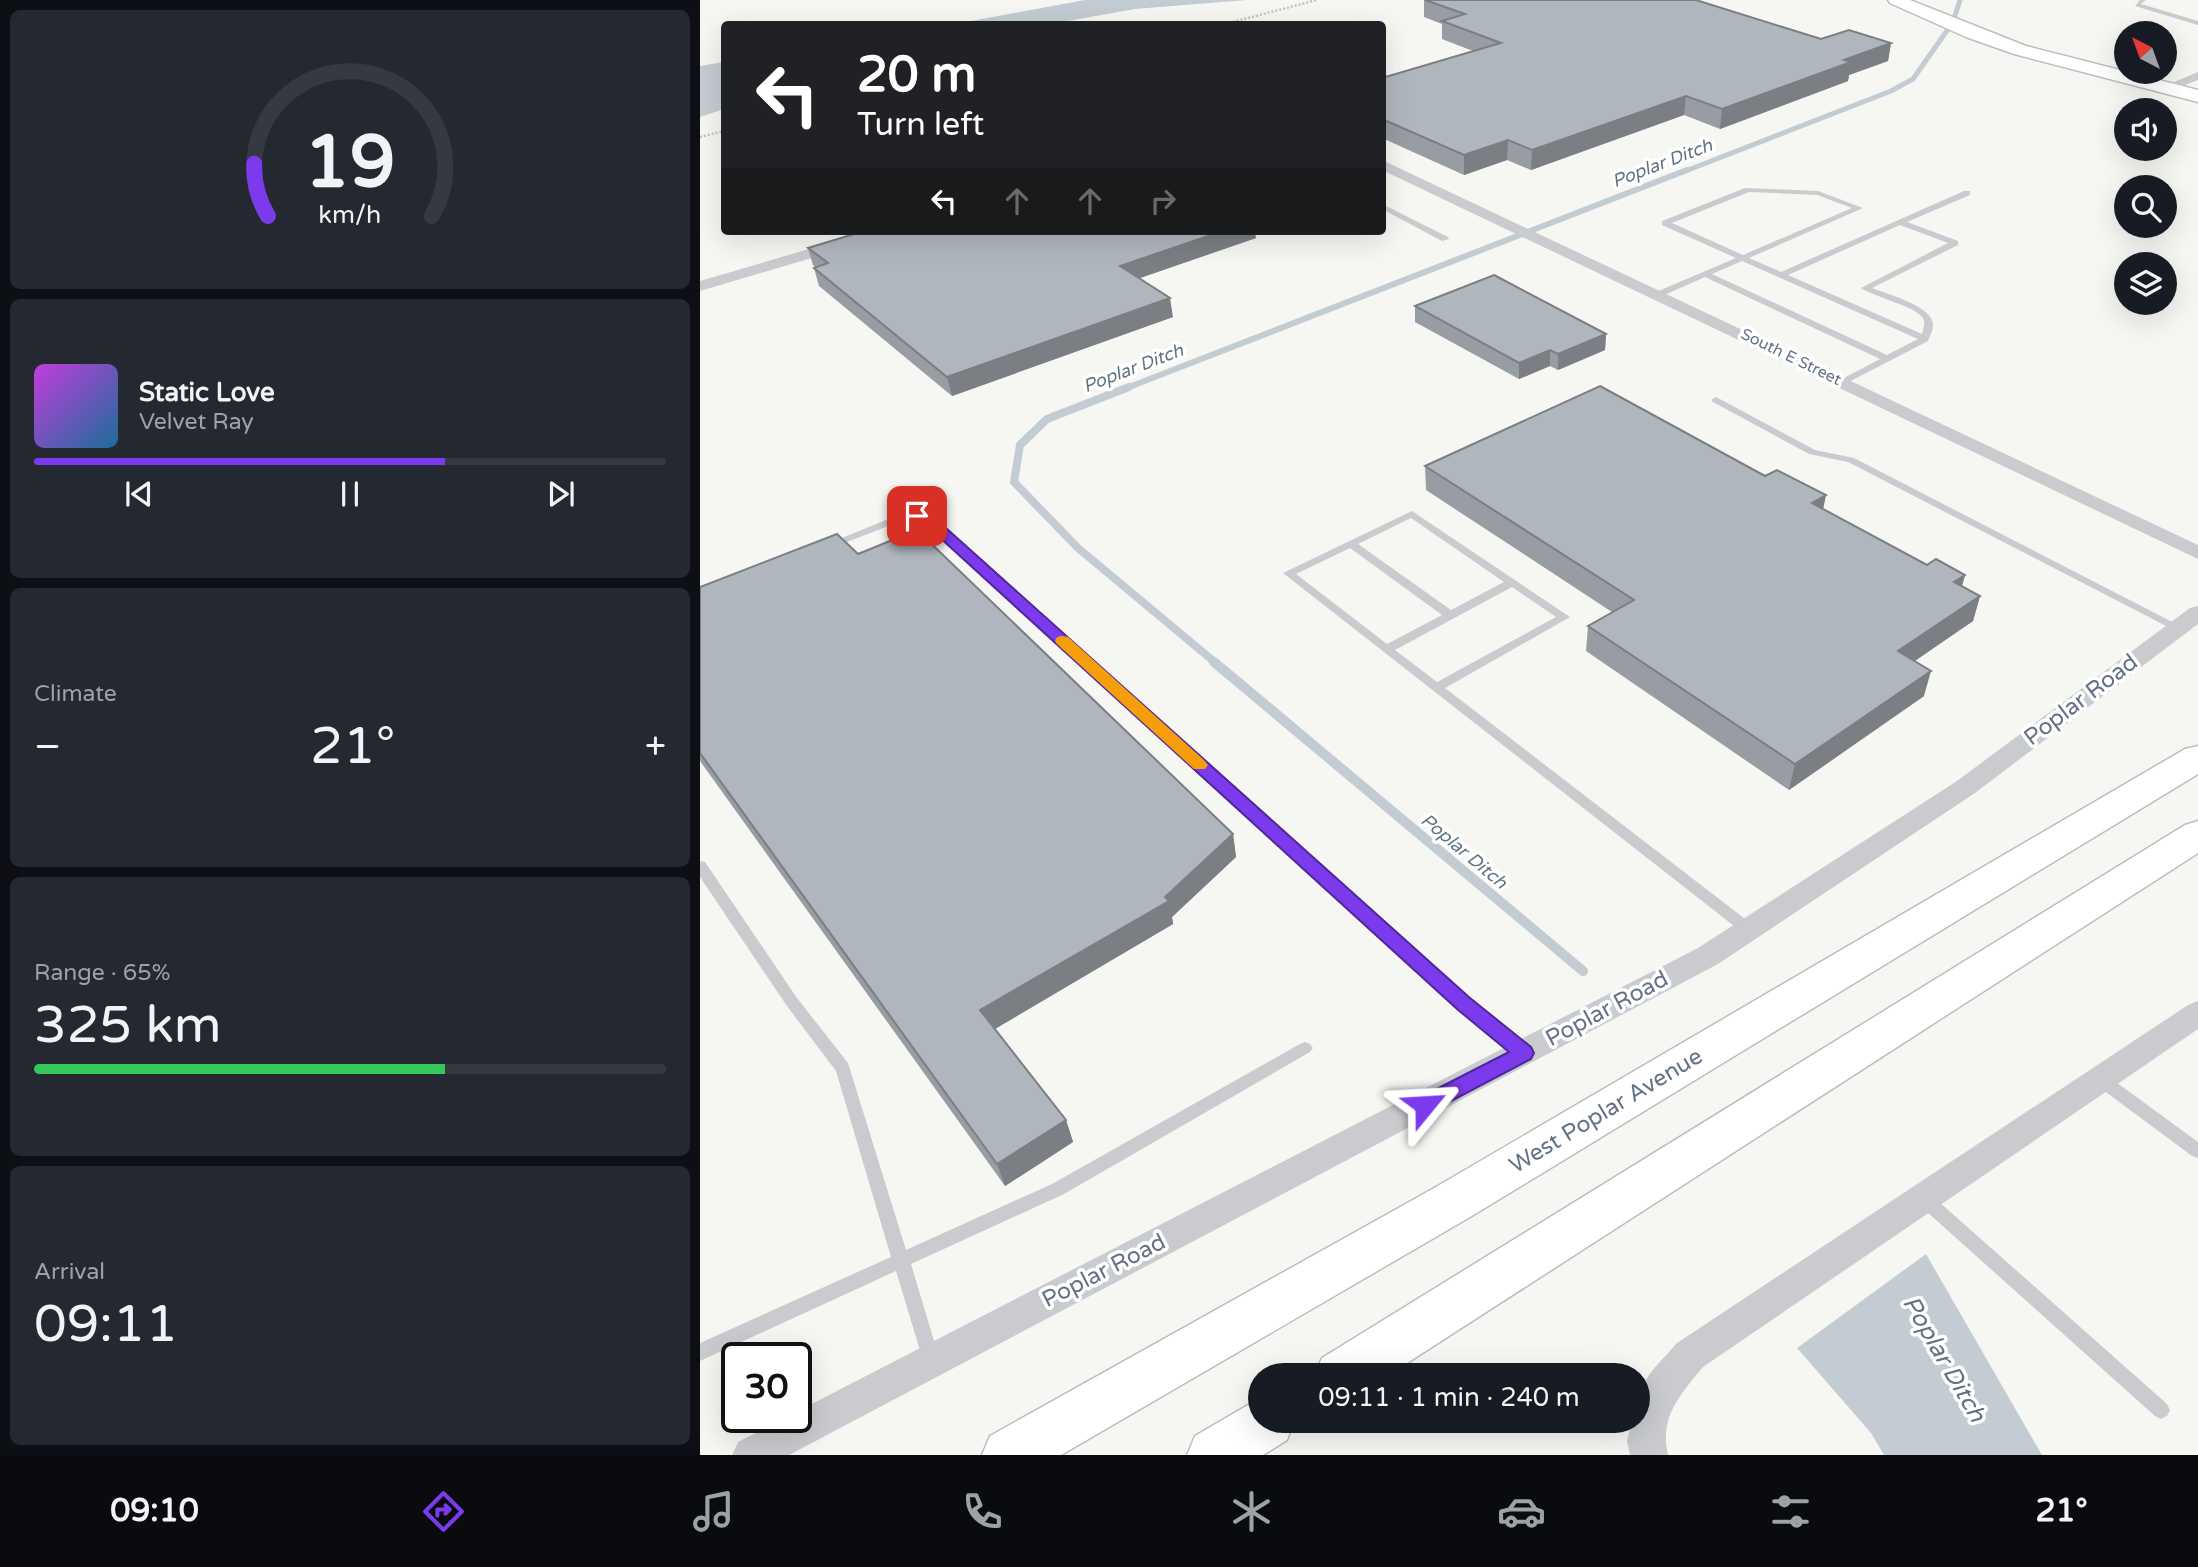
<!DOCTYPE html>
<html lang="en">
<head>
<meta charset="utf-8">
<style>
	body { margin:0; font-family:"Varela Round",sans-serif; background:#242831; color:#f1f3f6; height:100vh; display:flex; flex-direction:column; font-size:26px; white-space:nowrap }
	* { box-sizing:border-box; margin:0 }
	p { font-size:23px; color:#9ea1a6 }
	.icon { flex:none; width:38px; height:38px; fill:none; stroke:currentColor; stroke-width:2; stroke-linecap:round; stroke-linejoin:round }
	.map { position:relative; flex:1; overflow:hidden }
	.details { display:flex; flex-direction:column; gap:10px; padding:10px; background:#0d0f14; width:700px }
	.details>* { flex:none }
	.top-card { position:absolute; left:21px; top:21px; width:665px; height:214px; border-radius:7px; box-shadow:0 7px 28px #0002; background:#202124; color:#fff; overflow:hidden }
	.needle { width:46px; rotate:319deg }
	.buttons { position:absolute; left:1414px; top:21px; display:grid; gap:14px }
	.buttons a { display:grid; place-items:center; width:63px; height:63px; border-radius:50%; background:#171b24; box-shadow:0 7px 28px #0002; font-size:35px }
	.speed { position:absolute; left:21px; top:1342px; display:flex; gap:14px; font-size:35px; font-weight:700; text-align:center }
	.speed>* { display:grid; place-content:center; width:91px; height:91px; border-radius:50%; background:#171b24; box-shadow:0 7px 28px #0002; line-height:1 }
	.speed .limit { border:4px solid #111; border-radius:10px; background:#fff; color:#111 }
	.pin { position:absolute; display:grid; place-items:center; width:60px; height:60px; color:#fff; margin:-30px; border-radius:14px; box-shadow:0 4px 10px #0006 }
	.me { position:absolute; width:77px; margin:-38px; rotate:63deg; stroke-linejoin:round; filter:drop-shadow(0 0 5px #0008) }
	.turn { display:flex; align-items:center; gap:24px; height:147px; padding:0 21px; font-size:32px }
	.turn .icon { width:91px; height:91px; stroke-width:2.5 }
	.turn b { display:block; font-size:49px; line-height:60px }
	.lanes { display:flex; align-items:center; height:66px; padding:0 21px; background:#0003; justify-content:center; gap:35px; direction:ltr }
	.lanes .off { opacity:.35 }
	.big { font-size:52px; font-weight:600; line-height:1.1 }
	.details .widget { flex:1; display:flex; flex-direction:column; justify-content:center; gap:10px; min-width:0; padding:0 24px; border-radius:10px; background:#242831 }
	.details .dial { align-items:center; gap:0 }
	.dial svg { height:182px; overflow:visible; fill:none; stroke:#363941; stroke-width:7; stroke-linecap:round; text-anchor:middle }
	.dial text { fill:#f1f3f6; stroke:none }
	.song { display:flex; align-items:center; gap:21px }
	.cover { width:84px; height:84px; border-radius:10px; background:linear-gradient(135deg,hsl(290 70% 55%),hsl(200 70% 35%)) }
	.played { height:7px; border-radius:4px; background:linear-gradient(90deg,#7c3aed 65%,#363941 65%) }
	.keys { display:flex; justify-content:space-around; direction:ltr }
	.heat { display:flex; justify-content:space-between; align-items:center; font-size:38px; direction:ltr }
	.charge { height:10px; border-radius:5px; background:linear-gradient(90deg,#34c759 65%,#363941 0) }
	.trip { position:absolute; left:548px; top:1363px; width:402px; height:70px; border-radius:35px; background:#171b24; box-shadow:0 7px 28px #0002; font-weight:600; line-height:70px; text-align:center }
	.menu { display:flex; height:112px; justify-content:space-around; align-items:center; background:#090b0e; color:#9ea1a6 }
	.menu .icon { width:49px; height:49px }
	.menu .on { color:#7c3aed }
	.menu b { font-size:32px; color:#f1f3f6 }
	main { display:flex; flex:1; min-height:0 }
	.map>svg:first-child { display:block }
	.water { fill:#c4ccd3 }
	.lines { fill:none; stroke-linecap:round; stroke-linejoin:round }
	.stream-far3 { stroke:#c4ccd3; stroke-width:5 }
	.stream-far2 { stroke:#c4ccd3; stroke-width:6 }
	.stream-far1 { stroke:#c4ccd3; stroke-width:8 }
	.stream { stroke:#c4ccd3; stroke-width:10 }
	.secondary-casing { stroke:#babec3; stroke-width:3 }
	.path { stroke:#c2c3c5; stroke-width:2.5; stroke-dasharray:2 2; stroke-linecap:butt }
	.service { fill:#c9cbcf; fill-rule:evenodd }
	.minor { fill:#c9cbcf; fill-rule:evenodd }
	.secondary { fill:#fff; fill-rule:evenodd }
	.wall { fill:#979da3 }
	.shaded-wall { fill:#7b7f84 }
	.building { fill:#b0b6bd; stroke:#7b7f84; stroke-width:2 }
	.route { fill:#7c3aed; stroke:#51269a; stroke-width:2 }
	.slow { fill:#f59e0b }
	.labels { text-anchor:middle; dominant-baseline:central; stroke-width:7; stroke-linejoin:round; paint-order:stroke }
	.far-street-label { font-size:16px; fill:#637286; stroke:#fff }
	.far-water-label { font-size:18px; font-style:italic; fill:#5f7483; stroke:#fff }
	.near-street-label { font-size:23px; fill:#637286; stroke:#fff }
	.near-water-label { font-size:24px; font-style:italic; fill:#5f7483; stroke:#fff }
</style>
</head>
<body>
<main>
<section class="details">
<div class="widget dial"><svg viewBox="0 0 100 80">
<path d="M14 69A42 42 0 1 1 86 69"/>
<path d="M14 69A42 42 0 0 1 8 46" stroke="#7c3aed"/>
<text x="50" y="56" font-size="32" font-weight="700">19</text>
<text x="50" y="72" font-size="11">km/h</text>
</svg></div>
<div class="widget">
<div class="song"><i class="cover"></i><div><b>Static Love</b><p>Velvet Ray</p></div></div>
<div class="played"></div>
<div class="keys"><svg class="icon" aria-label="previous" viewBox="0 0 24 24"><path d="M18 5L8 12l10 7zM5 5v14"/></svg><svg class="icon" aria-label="pause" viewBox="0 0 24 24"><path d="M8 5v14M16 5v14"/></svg><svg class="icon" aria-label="next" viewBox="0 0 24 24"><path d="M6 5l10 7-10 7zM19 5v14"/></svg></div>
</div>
<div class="widget"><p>Climate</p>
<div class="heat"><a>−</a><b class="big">21°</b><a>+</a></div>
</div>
<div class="widget"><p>Range · 65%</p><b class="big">325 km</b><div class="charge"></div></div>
<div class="widget"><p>Arrival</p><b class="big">09:11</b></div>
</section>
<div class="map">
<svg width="1498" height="1455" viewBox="0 0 1498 1455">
	<rect width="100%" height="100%" fill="#f6f7f3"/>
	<path class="water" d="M385,0H547L435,9L351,24H255Z
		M24,62V109L0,117V66Z
		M1226,1254L1342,1455H1184L1171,1433L1097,1348Z"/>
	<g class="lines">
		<path class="stream-far3" d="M983,172L1191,91L1213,79L1253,22L1260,0"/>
		<path class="stream-far2" d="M424,389L987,170"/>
		<path class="stream-far1" d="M429,387L347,419L320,445L314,482L378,548L517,664"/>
		<path class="stream" d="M514,662L883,971"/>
		<defs>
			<path id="secondary" d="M1188,0H1210L1326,46L1498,90V102L1314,54L1266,37L1190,3Z
				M1498,746V774L770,1217L361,1455H282L290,1436L736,1187L1485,749Z
				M1498,821V853L687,1376H614L622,1358L1485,825Z
				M560,1398V1421H594L587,1440L563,1455H487L495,1436Z"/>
		</defs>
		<use href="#secondary" class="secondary-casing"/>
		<path class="path" d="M525,24L617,0
			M0,137L24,131"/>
		<path class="service" d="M1440,0H1446L1441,4L1498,21V25L1435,6Z
			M1045,188L1118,191L1163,208L1049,258L1081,272L1264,191H1270V195L1207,222L1258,241V245L1172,288C1187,294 1233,306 1233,325C1233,330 1230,336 1228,341L1143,385L1140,384V380L1180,359L1005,277L962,296H956V292L1036,258L962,225V221ZM1049,192L1117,195L1152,208L1043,255L972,223ZM1200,225L1248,243L1161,288C1174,297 1215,306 1223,318C1226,323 1223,329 1222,334L1088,275ZM1042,261L1218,339L1187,355L1012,274Z
			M682,204L748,237L749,239L742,241L682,209Z
			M1016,397L1115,450L1154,458L1484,628L1482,630H1474L1148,462L1109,454L1013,402L1011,400Z
			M712,511L870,617L745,688L1053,925L1055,929L1053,933L1048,934L1043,933L583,573ZM711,518L804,582L751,610L658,544ZM650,548L742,615L687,644L596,574ZM812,587L856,617L737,682L695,650Z
			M217,513L235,520L769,999L829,1049L832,1053L829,1057L824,1059L819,1057L759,1007L227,524L216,519L204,520L134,547L130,548L125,545L198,515Z
			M0,861L5,862L97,998L148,1063L206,1250L352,1184L600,1044L605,1042L610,1044L613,1048L610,1052L364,1194L211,1264L240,1361L237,1367L231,1370L225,1367L196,1271L0,1361V1343L191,1257L136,1071L87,1006L0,877Z
			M1400,1073L1405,1074L1498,1142V1158L1492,1156L1395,1084L1392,1079L1395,1074Z
			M1223,1191L1229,1193L1467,1404L1470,1410L1467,1416L1461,1419L1455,1416L1217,1203L1215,1198L1217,1193Z"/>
		<path class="minor" d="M1498,72V80L1467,92L1460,88Z
			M682,160L1498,545V559L682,170Z
			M170,231H195L193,234L0,291V281Z
			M1498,606V624L1275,793L1018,964L89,1455H32L38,1442L85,1418H96V1412L998,948L1257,781L1490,608Z
			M1498,1001V1029L1003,1367C980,1395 959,1417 968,1455H930L927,1441L932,1421H938C938,1378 951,1373 977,1343L1488,1005Z"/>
		<use href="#secondary" class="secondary"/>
	</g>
	<path class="wall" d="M724,0L1121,39L1191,43L1188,61L1149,75L1148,81L1020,129L984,115L831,170L807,160L764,175L682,138V78L773,51L742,39V24L724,17Z
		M556,238L439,278L473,317L252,396L119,286L114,268L115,267L113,265L108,248Z
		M715,306L906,334L905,350L858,370L850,366L819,379L715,322Z
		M725,466L1123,509L1227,565L1265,575L1262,586L1280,596L1273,621L1215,661L1224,696L1089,790L886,651L888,626L912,612L726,490Z
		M158,554L533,834L536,857L472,917L473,924L295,1029L366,1120L373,1142L305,1186L0,761V587Z"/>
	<path class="shaded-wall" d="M1191,43L1188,61L1149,75L1148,81L1020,129L1022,109L1144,60Z
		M986,96L984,115L831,170L832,150Z
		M808,140L807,160L764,175V155Z
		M523,231H555L556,238L423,284L420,266Z
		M470,298L473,317L252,396L247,377Z
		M906,334L905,350L858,370V354Z
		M850,350V366L819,379V363Z
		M1126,495L1121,520L1112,503Z
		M1265,575L1258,600L1254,582Z
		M1280,596L1273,621L1191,677L1198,651Z
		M1231,671L1224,696L1089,790L1095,764Z
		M533,834L536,857L472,917L473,924L288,1033L280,1010L465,897Z
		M366,1120L373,1142L305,1186L297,1164Z"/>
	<path class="building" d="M725,0H996L1121,39L1149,30L1191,43L1144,60L1151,62L1022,109L986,96L832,150L808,140L764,155L682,119V78L801,43L742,21L765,14Z
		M164,231H523L420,266L470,298L247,377L114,268L128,263L108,248Z
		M794,275L906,334L858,354L850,350L819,363L715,306Z
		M900,386L1065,476L1077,470L1126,495L1112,503L1227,565L1236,559L1265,575L1254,582L1280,596L1198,651L1231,671L1095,764L888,626L934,600L725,466Z
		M217,530L533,834L465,897L469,901L280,1010L366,1120L297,1164L0,753V587L137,534L158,554Z"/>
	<path class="route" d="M217,512L236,519L770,998L831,1047L834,1053L831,1059L732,1111L725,1113L717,1111L715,1105L717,1099L809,1052L757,1009L226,525L210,516Z"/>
	<path class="slow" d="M362,636L368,637L505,761L508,765L505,769H494L357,644L355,641L357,637Z"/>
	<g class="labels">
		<g class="far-street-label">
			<text transform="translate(1091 357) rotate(26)">South E Street</text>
		</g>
		<g class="far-water-label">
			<text transform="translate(962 163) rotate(-21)">Poplar Ditch</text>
			<text transform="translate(433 368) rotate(-21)">Poplar Ditch</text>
			<text transform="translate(764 851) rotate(40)">Poplar Ditch</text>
		</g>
		<g class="near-street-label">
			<text transform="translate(1381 700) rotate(-37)">Poplar Road</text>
			<text transform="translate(907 1009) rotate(-28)">Poplar Road</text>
			<text transform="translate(906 1111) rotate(-31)">West Poplar Avenue</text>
			<text transform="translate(404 1271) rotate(-27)">Poplar Road</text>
		</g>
		<g class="near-water-label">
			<text transform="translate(1244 1359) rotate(60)">Poplar Ditch</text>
		</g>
	</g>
</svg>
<div class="buttons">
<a><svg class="needle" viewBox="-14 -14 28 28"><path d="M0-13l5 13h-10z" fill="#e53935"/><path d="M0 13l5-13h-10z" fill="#9ea1a6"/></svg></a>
<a><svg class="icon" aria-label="sound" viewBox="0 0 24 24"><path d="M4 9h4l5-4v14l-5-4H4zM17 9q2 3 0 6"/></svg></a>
<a><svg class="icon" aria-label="search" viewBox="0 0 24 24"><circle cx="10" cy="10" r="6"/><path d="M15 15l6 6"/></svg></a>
<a><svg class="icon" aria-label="layers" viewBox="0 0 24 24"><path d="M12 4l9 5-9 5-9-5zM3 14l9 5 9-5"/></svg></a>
</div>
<div class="speed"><div class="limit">30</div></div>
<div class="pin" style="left:217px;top:516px;background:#d93025"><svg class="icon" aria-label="arrive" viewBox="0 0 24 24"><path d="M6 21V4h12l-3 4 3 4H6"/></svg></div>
<svg class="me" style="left:725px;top:1105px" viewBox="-20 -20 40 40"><path d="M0-17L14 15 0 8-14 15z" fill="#7c3aed" stroke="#fff" stroke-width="4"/></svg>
<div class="trip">09:11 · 1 min · 240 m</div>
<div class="top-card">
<div class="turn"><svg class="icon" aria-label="left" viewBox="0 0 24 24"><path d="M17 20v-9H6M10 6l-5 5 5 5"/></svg><div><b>20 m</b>Turn left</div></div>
<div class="lanes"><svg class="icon" aria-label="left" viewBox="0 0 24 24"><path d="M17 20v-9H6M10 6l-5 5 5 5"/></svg><svg class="icon off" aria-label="ahead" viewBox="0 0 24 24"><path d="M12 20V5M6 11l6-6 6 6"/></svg><svg class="icon off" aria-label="ahead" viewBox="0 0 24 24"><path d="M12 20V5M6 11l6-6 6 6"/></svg><svg class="icon off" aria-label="right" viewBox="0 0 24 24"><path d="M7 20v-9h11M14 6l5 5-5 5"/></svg></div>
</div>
</div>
</main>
<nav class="menu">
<b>09:10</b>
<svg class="icon on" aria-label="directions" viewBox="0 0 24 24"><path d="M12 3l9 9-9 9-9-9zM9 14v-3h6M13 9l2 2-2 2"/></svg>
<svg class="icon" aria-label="music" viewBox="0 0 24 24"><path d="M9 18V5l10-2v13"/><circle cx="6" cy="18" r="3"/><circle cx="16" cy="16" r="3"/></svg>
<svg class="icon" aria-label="phone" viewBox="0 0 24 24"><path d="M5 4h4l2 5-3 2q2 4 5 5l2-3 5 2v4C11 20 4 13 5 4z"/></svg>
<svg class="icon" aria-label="climate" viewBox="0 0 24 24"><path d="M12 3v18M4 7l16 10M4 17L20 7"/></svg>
<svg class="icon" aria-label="car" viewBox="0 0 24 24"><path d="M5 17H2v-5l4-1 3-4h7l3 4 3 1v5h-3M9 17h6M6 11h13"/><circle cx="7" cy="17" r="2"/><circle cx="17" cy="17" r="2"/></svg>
<svg class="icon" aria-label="filters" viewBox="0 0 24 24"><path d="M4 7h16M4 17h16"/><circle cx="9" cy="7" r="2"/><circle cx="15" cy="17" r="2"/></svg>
<b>21°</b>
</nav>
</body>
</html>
